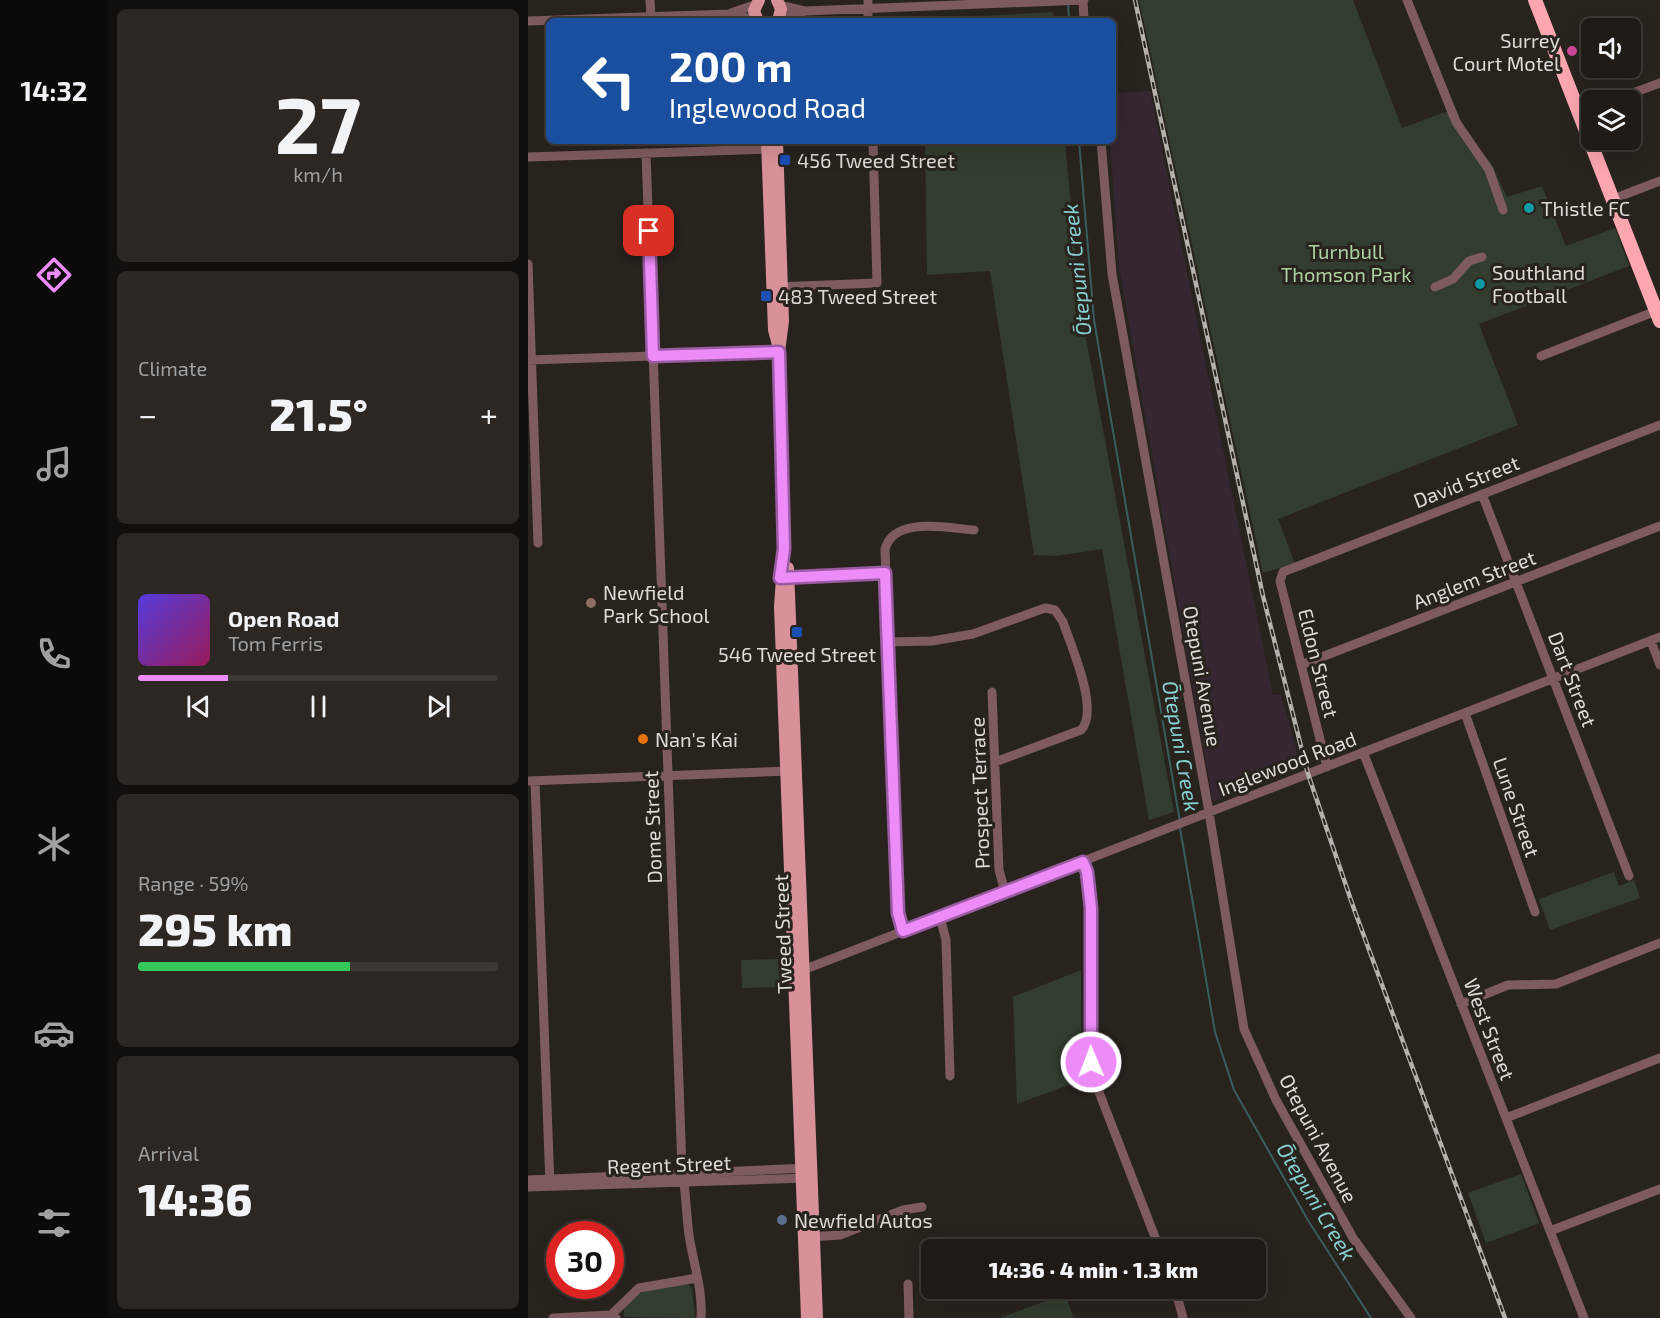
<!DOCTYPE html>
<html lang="en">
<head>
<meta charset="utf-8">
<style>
	body { margin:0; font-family:"Exo 2",sans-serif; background:#2c2723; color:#f1f3f6; height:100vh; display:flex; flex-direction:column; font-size:22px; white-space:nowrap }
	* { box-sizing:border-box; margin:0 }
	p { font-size:20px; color:#a1a1a1 }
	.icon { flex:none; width:33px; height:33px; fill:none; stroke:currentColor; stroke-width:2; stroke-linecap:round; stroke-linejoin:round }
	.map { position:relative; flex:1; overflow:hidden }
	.details { display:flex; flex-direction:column; gap:9px; padding:9px; background:#110e0c; width:420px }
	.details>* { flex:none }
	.banner { position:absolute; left:18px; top:18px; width:570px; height:126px; border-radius:9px; box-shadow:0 6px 24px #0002,0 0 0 2px #3c3835; background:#1a4fa0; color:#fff; overflow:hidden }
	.controls { position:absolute; left:1053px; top:18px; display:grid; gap:12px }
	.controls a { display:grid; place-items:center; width:60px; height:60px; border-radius:9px; background:#1f1a16; box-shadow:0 6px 24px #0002,0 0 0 2px #3c3835; font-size:30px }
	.speed { position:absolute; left:18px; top:1221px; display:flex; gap:12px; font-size:30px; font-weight:700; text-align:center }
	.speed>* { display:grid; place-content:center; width:78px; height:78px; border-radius:50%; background:#1f1a16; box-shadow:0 6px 24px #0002,0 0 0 2px #3c3835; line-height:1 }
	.speed .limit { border:9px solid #d22; background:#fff; color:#111 }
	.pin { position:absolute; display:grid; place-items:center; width:51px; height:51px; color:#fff; margin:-26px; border-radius:12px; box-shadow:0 3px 9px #0006 }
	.me { position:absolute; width:66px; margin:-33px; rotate:359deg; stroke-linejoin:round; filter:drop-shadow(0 0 4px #0008) }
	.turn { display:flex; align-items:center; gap:21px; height:126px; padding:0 24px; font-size:27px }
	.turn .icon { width:78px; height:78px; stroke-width:2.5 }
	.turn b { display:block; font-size:42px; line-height:51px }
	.big { font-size:45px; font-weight:800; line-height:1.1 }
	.details .card { flex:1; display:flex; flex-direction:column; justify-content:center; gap:9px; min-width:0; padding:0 21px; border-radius:9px; background:#2c2723 }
	.details .dial { align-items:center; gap:0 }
	.dial b { font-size:78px; line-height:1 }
	.song { display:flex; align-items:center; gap:18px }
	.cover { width:72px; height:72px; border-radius:9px; background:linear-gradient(135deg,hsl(250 70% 55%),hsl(330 70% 35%)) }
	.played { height:6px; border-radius:3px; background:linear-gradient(90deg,#ed8cf9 25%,#3c3835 25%) }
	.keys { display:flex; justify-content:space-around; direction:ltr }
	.heat { display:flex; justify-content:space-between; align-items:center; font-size:33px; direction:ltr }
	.charge { height:9px; border-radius:4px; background:linear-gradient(90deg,#34c759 59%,#3c3835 0) }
	.trip { position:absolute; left:393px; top:1239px; width:345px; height:60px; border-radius:9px; background:#1f1a16; box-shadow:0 6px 24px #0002,0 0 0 2px #3c3835; font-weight:800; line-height:60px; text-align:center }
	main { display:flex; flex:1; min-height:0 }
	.tab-bar { display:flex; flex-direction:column; width:108px; justify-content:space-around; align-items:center; background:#0c0a09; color:#a1a1a1 }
	.tab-bar .icon { width:42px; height:42px }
	.tab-bar .active { color:#ed8cf9 }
	.tab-bar b { font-size:27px; color:#f1f3f6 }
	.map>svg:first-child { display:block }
	.commercial { fill:#352632 }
	.green { fill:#323d2f }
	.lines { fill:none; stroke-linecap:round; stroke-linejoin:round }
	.stream { stroke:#385d5f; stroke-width:2 }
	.minor { stroke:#7e5b5f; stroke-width:9 }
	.major { stroke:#d89199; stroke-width:12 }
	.highway { stroke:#fca6b0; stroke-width:14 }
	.rail-casing { stroke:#b5b1ac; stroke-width:4.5 }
	.rail { stroke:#29231e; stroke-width:2; stroke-dasharray:7; stroke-linecap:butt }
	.route-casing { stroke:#9a5ba2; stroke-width:15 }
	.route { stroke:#ed8cf9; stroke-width:10 }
	.hotel-dot { fill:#d1479c; stroke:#29231e; stroke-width:2 }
	.transit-dot { fill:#1a4fb4; stroke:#29231e; stroke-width:2 }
	.culture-dot { fill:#0f9aa8; stroke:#29231e; stroke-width:2 }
	.education-dot { fill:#8d6e63; stroke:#29231e; stroke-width:2 }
	.food-dot { fill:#e8710a; stroke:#29231e; stroke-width:2 }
	.service-dot { fill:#5c6f8a; stroke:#29231e; stroke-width:2 }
	.labels { text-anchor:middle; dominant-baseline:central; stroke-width:6; stroke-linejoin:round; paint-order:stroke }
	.poi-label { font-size:20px; fill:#dfdbd7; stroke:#29231e; text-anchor:start }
	.park-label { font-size:20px; fill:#aed1a4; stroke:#29231e }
	.street-label { font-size:20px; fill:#dfdbd7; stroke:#29231e }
	.water-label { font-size:21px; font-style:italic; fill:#87d0d2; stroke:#29231e }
</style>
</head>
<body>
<main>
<nav class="tab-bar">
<b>14:32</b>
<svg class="icon active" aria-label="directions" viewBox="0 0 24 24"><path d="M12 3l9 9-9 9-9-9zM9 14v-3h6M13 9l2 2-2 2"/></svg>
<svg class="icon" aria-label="music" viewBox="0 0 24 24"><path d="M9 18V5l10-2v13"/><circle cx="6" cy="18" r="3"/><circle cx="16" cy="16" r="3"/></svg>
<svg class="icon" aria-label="phone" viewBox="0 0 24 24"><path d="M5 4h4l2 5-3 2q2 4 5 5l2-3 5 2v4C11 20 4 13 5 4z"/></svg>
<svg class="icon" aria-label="climate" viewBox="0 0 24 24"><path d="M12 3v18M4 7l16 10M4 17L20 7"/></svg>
<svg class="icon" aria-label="car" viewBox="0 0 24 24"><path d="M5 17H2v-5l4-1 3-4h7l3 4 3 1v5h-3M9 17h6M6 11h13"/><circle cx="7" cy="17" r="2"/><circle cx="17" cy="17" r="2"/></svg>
<svg class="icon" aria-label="filters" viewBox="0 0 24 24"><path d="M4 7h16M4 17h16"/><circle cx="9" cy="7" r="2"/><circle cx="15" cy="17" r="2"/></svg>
</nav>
<section class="details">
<div class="card dial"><b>27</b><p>km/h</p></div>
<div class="card"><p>Climate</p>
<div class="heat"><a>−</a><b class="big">21.5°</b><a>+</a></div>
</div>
<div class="card">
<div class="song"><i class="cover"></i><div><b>Open Road</b><p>Tom Ferris</p></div></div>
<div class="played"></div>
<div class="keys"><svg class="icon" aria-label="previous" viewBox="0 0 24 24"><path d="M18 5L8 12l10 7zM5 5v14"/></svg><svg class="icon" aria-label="pause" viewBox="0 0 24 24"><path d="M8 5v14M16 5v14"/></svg><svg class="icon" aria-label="next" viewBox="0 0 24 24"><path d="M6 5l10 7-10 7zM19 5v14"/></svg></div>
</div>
<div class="card"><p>Range · 59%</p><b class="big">295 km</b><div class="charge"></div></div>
<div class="card"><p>Arrival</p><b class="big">14:36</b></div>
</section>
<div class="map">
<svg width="1132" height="1318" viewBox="0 0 1132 1318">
	<rect width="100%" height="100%" fill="#29231e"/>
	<path class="commercial" d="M622,91L745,695H753L770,755L764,757L767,769L685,802L591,267L582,141H585V93Z"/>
	<path class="green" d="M611,0H825L874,128L928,108L937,132L963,163L979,197L1014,186L1038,246L1087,228L1101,266L951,324L990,425L750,519L767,564L735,573Z
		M525,12L526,21H395V19Z
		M397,141H537L552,306L646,812L621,820L574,549L529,556L506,555L462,271L399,275Z
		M1086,872L1091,886L1106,880L1112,898L1022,930L1011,899Z
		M252,959L253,987L214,988L213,960Z
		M553,970L554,1080L489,1104L485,997Z
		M993,1174L1011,1223L958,1243L940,1193Z
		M160,1284L164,1288L167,1318L96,1317V1307C119,1284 129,1287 160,1284Z
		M537,1294L546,1318H472Z"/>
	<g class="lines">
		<path class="stream" d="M540,3L541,21
			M551,141L566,320L652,822
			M652,828L687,1032L706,1090L781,1222L843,1318"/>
		<path class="minor" d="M122,0L123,17
			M340,0V21
			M555,0L556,21
			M879,0L928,122L961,170L975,210
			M251,5L277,11L556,0
			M203,13L229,4
			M251,19L277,11
			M0,21L201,14L229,20
			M1086,100L1132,83
			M1051,114L1064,109
			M573,141L584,274L681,812L716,1029L748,1100L825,1238L883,1318
			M118,153L154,1169C158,1191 158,1213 161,1235C165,1262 175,1290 173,1318
			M0,157L244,149
			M1085,199L1132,181
			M0,264L10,543
			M248,287L349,283L345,141
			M907,287L925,279L941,261L954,257
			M1013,356L1128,311
			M0,360L251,352
			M954,494L1101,876
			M254,578L357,573
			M1123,641L1132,665
			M360,642L404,641L445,634L517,608L527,610L535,622C543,646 572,711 553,730L467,762
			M773,665L1132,526
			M464,692L471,870L477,892
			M937,713L1007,912
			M835,752L1056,1318
			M799,767L752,581L755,572L1132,425
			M0,781L262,771
			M7,781L22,1186
			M555,862L559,872L563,908L564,1074L632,1250
			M412,917L418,940L422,1076
			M375,931L370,913L357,549C366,516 419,528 446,530
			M270,972L1132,637
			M933,1004L980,985L1028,984L1132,943
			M978,1118L1132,1058
			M0,1180L280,1168
			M0,1187L280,1178
			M1022,1231L1132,1189
			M282,1237L312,1235L375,1210L394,1207
			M380,1284L381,1318
			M647,1288L655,1318
			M83,1315L111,1288L169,1278
			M25,1318L83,1315L88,1318"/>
		<path class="major" d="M249,0L253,9L250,21
			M230,21L226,11L231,0
			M239,141L246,330L250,345
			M249,141L255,321L251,352L256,549L252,607L279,1318
			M260,568L289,1318"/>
		<path class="highway" d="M1007,0L1132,321"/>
		<defs>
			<path id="rail" d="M607,0L735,596L780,774L826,909L977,1318"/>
		</defs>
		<use href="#rail" class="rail-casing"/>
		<use href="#rail" class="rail"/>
	</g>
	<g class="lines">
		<defs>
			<path id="route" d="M121,231L125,356L251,352L256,549L252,578L357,573L370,913L375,931L555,862L559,872L563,908V1062"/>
		</defs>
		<use href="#route" class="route-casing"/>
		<use href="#route" class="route"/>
	</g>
	<circle class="hotel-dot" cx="1044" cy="51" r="6"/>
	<g class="transit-dot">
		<rect x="251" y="154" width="12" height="12" rx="3"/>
		<rect x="232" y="290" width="12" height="12" rx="3"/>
		<rect x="263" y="626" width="12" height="12" rx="3"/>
	</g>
	<g class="culture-dot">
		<circle cx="1001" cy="208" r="6"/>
		<circle cx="952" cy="284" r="6"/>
	</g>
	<circle class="education-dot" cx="63" cy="603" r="6"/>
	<circle class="food-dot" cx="115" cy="739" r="6"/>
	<circle class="service-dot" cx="254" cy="1220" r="6"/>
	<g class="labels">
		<g class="poi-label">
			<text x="1032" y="40" text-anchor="end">Surrey<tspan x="1032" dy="23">Court Motel</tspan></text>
			<text x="269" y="160">456 Tweed Street</text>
			<text x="1013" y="208">Thistle FC</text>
			<text x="964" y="272">Southland<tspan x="964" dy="23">Football</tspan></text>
			<text x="250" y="296">483 Tweed Street</text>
			<text x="75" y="592">Newfield<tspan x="75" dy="23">Park School</tspan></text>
			<text x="269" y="654" text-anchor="middle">546 Tweed Street</text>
			<text x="127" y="739">Nan's Kai</text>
			<text x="266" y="1220">Newfield Autos</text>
		</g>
		<g class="park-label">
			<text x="818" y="251">Turnbull<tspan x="818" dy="23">Thomson Park</tspan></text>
		</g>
		<g class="street-label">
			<text transform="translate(938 481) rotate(-21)">David Street</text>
			<text transform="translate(946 579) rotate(-21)">Anglem Street</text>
			<text transform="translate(791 663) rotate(76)">Eldon Street</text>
			<text transform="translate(675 676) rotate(80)">Otepuni Avenue</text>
			<text transform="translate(1045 679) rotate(69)">Dart Street</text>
			<text transform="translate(759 763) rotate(-21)">Inglewood Road</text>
			<text transform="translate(451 793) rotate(-92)">Prospect Terrace</text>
			<text transform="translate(989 807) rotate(71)">Lune Street</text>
			<text transform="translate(124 827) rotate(-92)">Dome Street</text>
			<text transform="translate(254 934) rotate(-92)">Tweed Street</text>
			<text transform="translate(962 1029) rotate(69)">West Street</text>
			<text transform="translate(791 1138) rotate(62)">Otepuni Avenue</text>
			<text transform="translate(141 1164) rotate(-2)">Regent Street</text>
		</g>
		<g class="water-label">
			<text transform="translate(548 270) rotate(-96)">Ōtepuni Creek</text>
			<text transform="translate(654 746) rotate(80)">Ōtepuni Creek</text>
			<text transform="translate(789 1201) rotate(59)">Ōtepuni Creek</text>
		</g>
	</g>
</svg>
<div class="controls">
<a><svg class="icon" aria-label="sound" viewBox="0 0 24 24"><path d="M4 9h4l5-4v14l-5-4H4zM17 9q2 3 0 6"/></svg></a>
<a><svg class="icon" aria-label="layers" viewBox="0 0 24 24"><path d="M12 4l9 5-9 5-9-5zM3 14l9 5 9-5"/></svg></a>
</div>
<div class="speed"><div class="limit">30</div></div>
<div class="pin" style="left:121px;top:231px;background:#d93025"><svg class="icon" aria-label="arrive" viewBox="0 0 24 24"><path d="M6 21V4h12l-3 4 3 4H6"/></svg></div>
<svg class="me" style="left:563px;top:1062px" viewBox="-20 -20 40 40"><circle r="17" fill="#ed8cf9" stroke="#fff" stroke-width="3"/><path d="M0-11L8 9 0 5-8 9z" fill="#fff"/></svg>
<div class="trip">14:36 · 4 min · 1.3 km</div>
<div class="banner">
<div class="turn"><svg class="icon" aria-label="left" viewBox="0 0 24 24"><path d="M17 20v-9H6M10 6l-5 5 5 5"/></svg><div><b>200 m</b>Inglewood Road</div></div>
</div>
</div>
</main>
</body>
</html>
